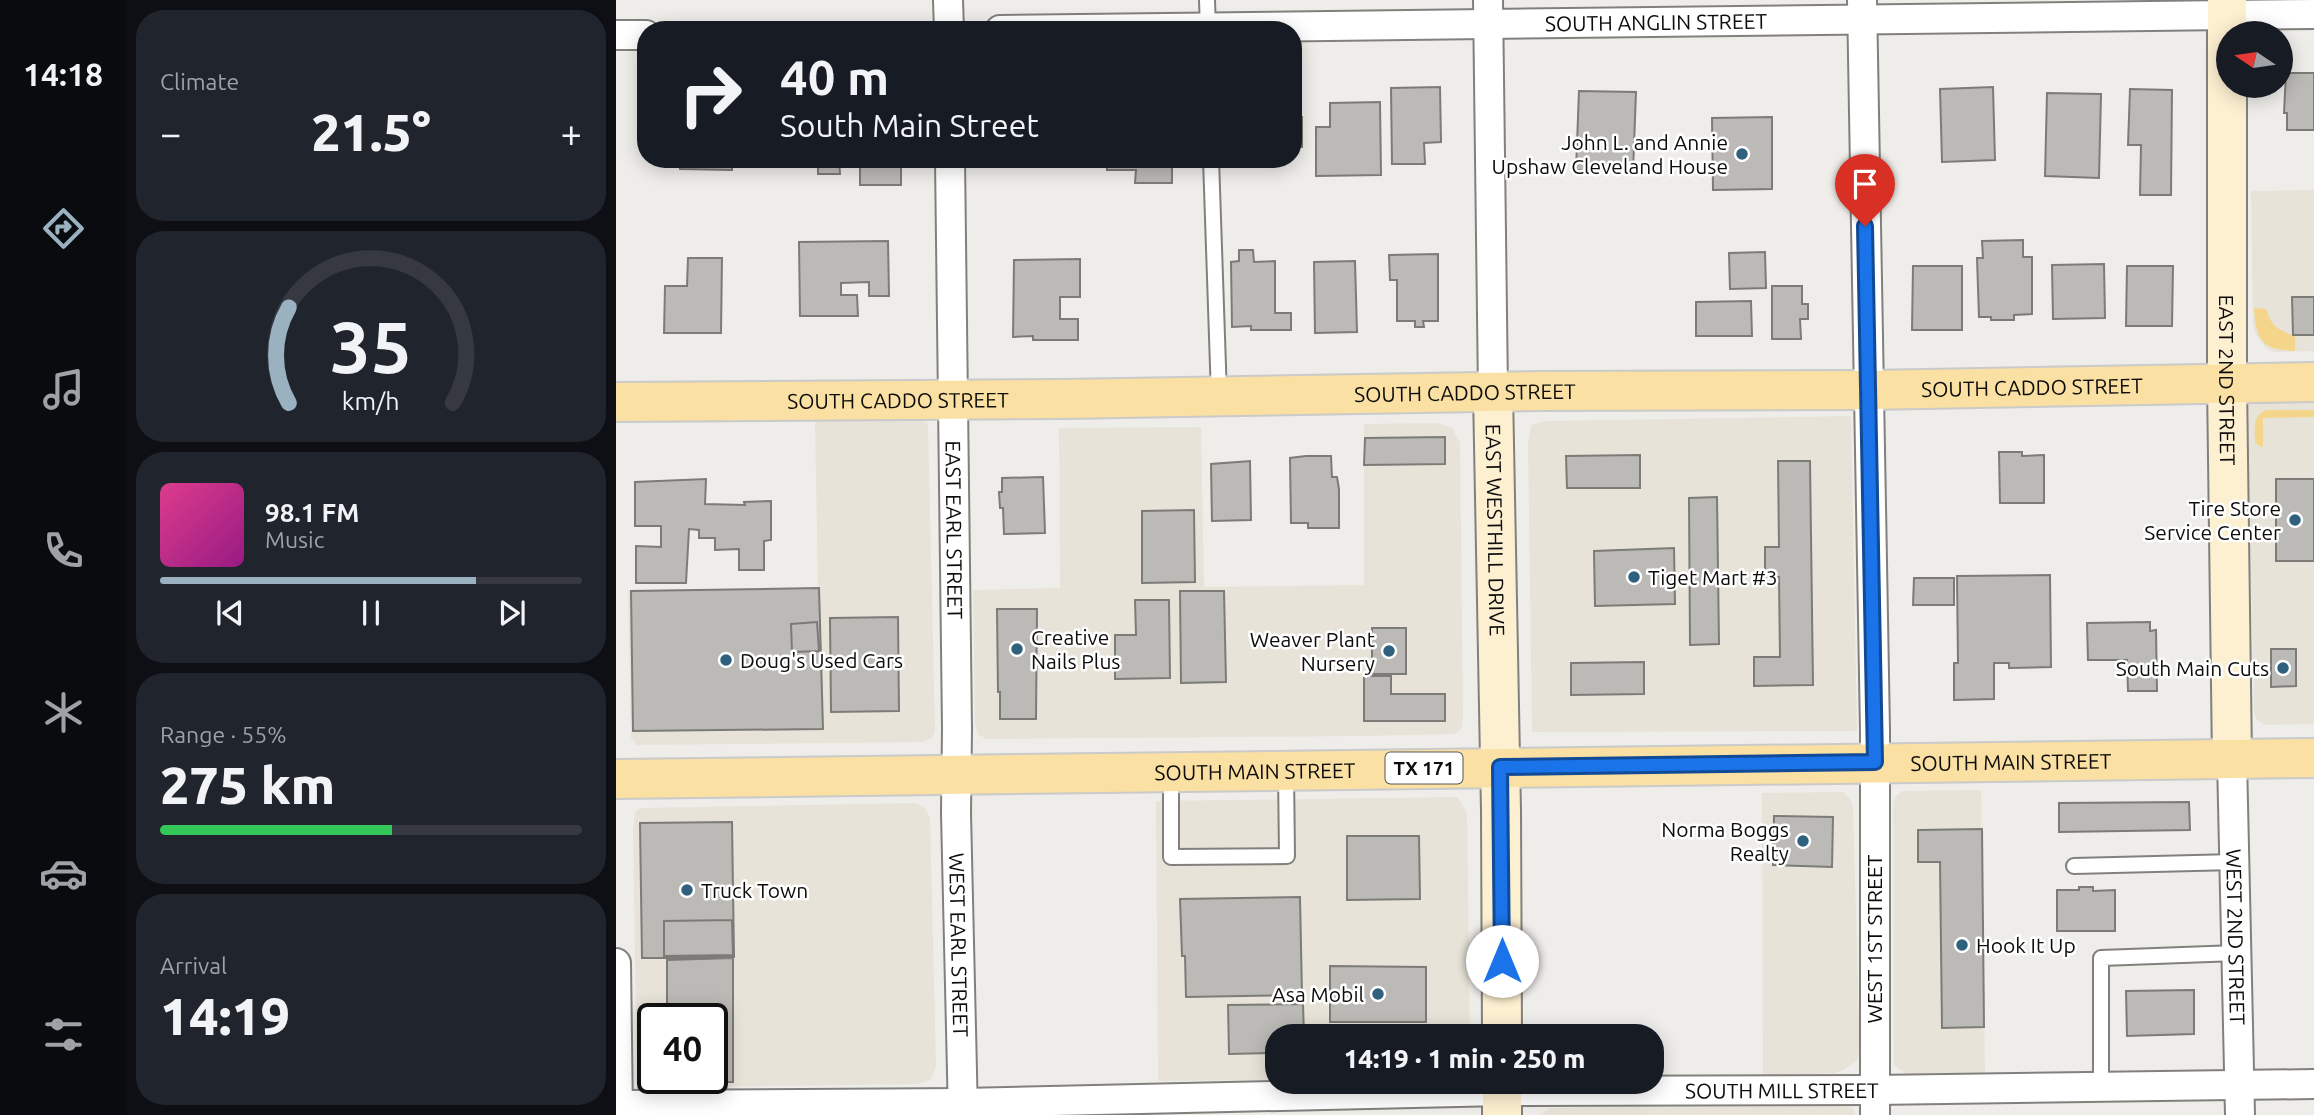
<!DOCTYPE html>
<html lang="en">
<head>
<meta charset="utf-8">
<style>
	body { margin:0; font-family:Ubuntu,sans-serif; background:#20242c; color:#f1f3f6; height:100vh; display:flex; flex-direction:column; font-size:26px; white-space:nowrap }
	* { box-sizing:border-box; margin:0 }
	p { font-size:23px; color:#9ea1a6 }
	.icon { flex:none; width:38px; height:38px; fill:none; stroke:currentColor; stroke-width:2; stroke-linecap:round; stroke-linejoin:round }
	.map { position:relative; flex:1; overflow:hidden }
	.side { display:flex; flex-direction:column; gap:10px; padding:10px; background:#0d0f14; width:490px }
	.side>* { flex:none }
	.guide { position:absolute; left:21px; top:21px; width:665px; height:147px; border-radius:28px; box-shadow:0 4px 18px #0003; background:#171b24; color:#f1f3f6; overflow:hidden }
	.needle { width:46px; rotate:283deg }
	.buttons { position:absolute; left:1600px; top:21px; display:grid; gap:14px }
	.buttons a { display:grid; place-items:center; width:77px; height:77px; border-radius:50%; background:#171b24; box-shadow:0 4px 18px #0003; font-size:35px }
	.speed { position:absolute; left:21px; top:1003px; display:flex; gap:14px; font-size:35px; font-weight:700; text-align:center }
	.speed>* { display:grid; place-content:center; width:91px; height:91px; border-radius:50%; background:#171b24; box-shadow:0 4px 18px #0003; line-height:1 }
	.speed .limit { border:4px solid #111; border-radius:10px; background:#fff; color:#111 }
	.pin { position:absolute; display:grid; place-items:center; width:60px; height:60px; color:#fff; margin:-72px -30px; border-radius:50% 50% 50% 0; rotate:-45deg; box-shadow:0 0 7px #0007 }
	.pin .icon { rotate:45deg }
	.me { position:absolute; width:77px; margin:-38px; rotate:0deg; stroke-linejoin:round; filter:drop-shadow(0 0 5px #0008) }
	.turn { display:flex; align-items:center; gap:24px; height:147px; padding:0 28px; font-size:32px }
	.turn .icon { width:91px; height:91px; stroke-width:2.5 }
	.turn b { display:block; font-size:49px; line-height:60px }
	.big { font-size:52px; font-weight:800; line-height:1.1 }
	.side .card { flex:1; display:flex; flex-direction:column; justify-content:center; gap:10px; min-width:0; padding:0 24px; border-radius:28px; background:#20242c }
	.side .dial { align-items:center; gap:0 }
	.dial svg { height:182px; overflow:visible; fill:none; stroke:#363941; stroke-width:7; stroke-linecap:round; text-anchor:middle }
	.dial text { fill:#f1f3f6; stroke:none }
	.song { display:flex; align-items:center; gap:21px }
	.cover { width:84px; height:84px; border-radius:10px; background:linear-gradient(135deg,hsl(330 70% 55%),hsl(310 70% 35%)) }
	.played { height:7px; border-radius:4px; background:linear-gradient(90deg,#9ab1c0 75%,#363941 75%) }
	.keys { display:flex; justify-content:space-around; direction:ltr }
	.heat { display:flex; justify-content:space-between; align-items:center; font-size:38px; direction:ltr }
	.charge { height:10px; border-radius:5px; background:linear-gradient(90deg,#34c759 55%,#363941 0) }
	.trip { position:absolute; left:649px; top:1024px; width:399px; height:70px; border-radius:28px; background:#171b24; box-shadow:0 4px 18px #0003; font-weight:800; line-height:70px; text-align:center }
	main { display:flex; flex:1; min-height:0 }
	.menu { display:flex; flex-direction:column; width:126px; justify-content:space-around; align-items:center; background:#090b0e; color:#9ea1a6 }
	.menu .icon { width:49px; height:49px }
	.menu .on { color:#9ab1c0 }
	.menu b { font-size:32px; color:#f1f3f6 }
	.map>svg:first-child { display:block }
	.built { fill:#e7e3d8; fill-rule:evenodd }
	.green { fill:#f5d589 }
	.building { fill:#bcbab7; stroke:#7c7b77; stroke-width:2 }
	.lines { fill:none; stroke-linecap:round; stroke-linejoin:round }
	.lane-casing { stroke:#82807d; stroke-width:18 }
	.street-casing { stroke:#82807d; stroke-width:32 }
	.secondary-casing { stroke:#82807d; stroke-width:42 }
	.primary-casing { stroke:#cacaca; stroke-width:42 }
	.lane { stroke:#fff; stroke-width:14 }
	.street { stroke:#fff; stroke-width:28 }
	.secondary { stroke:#fdf0d1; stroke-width:38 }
	.primary { stroke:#fae1a3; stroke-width:38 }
	.route-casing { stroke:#114b97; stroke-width:18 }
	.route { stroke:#1a73e8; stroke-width:12 }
	.poi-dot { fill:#2f617e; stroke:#fff; stroke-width:2.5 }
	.labels { text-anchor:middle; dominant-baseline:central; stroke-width:5; stroke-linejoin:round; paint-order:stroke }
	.shield { fill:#fff; stroke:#565655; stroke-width:2 }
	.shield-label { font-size:19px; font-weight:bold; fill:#0e0d0c }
	.street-label { font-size:21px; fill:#0e0d0c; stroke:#fff }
	.poi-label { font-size:21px; fill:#0e0d0c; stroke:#fff; text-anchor:end }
</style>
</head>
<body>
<main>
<nav class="menu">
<b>14:18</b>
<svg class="icon on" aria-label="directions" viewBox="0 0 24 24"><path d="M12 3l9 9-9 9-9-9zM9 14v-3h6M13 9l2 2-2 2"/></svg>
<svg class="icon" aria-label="music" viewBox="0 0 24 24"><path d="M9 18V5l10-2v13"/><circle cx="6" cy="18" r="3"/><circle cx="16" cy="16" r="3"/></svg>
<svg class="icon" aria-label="phone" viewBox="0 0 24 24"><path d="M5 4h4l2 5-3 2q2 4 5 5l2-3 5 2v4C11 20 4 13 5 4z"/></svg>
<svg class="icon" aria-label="climate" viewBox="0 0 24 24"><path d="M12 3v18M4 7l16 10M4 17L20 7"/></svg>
<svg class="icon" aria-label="car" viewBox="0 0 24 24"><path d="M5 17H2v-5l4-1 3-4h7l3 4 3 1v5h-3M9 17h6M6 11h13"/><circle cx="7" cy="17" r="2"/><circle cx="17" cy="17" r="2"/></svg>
<svg class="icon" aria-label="filters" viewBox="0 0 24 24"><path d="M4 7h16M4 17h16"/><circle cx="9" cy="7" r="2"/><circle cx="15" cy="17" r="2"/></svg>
</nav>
<section class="side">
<div class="card"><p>Climate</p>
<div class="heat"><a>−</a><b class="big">21.5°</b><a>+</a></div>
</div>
<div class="card dial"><svg viewBox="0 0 100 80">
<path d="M14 69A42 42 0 1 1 86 69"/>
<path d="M14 69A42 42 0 0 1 14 27" stroke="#9ab1c0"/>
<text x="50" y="56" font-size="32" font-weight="700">35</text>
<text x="50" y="72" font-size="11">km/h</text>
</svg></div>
<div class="card">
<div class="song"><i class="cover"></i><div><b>98.1 FM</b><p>Music</p></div></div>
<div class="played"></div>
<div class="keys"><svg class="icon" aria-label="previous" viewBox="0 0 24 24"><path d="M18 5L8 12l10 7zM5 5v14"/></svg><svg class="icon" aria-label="pause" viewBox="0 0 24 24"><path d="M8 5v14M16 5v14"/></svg><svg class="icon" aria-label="next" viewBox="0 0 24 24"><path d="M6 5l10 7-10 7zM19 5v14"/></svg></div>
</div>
<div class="card"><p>Range · 55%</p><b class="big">275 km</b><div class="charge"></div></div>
<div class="card"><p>Arrival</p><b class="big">14:19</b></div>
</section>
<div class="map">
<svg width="1698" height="1115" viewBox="0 0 1698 1115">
	<rect width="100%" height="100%" fill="#efedea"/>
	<path class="built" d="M1698,190V351L1659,352L1651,349L1646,343L1640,335L1637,326L1635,191Z
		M1698,399V724L1648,725L1641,720L1638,712L1631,400Z
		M1235,416L1241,731L916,732L912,441L915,425L929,421Z
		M199,421H307L312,425L319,730L317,737L308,742L21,745L15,738L12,591L202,588Z
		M821,423L836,428L844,443L847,718L845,730L838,734L749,736L370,739L362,734L359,724L357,590L444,588L443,428L585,427L588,587L748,585V424Z
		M1365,790L1369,1073L1302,1077L1291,1075L1278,1065V1058L1277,802L1280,796L1286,791Z
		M1227,792L1235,800L1237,809L1244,1052L1240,1061L1226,1071L1218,1073L1147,1076L1146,793Z
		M842,797L851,813L854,1036H662L661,1080L542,1081L540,801Z
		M300,803L309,808L314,818L320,1066L315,1079L304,1084L36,1088L30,1087L25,1082L21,1077L17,830L19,812L24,808ZM37,1018H96V1078H37Z
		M1214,1106H1229L1237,1109L1240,1115H923L934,1108Z"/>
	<path class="green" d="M1638,308L1650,309C1657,330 1663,328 1679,337V351C1646,350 1640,340 1638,308Z
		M1650,410H1698V417L1647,418V447L1643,446L1639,442C1639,429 1636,416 1650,410Z"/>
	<path class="building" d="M1670,73H1698V130H1671V113H1668Z
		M824,87L825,142L808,143L809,164H776L775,88Z
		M1377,87L1379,160L1326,162L1324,89Z
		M1514,89L1556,90L1555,195H1524L1525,145H1512Z
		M963,91L1020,92L1017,171L960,170Z
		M677,93L680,96L681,117H686V147H681L682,153H677Z
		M1431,93L1485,94L1483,178L1429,176Z
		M764,102L765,175L700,176V127H714V103Z
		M1156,117V189L1097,190L1096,118Z
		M64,159H116V170L64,169Z
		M202,159H223L224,174H202Z
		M244,159H285V185H244Z
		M377,159H436V165L377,166Z
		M491,159H556V183H519L520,170H491Z
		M1407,240V257H1416V314L1398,315V320H1375V317H1363L1361,258H1367L1366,241Z
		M272,241L273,296H253V282L225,283V295H241L242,316H184L183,242Z
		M623,250H637L638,262L659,261V313H675V330H635V326L616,327L615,262L623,261Z
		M1149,252L1150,288L1114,289L1113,253Z
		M822,254V321H807L808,327H799V321H781V280H774L773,255Z
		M72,258H106L105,333H48L49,286H71Z
		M464,259V297H444V319H462V340H417V336L397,337L398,260Z
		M739,261L741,332L699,333L698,262Z
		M1488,264L1489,318L1437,319L1436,265Z
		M1297,266H1346V330H1296Z
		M1511,266H1557L1556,326H1510Z
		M1156,286H1186V304H1192V319H1184L1185,339H1156Z
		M1676,297H1698V335H1677Z
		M1135,301L1136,336H1080V302Z
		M829,437V464L748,465L749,438Z
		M1383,452H1406V456L1428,455V503H1384Z
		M1024,455V488H951L950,456Z
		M690,456H715L716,477H721L723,489V528H692V523H675L674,458Z
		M634,461L635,520L596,521L595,464Z
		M1162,461H1194L1197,685L1138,686V657H1164L1163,577H1149V547H1163Z
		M427,477L429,533L388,534L387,508H384L383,492H386V478Z
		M90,479L89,504L129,505L128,502L155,501V540L148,541V570H123V549L99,550V538H83V530L73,529L70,583H20V546L45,547V526H19V482Z
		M1660,479H1698V561H1660Z
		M1101,497L1103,644L1074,645L1073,498Z
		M578,510L579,582L526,583V511Z
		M1058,548L1059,604L979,606L978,551Z
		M1434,575L1435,667L1393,668V663H1378V699L1338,700V663H1342L1341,576Z
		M1298,578H1338V605H1297Z
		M203,588L207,729L17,731L15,591Z
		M564,591H608L610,682L565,683Z
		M519,600H553L554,678L499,679V635H520Z
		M381,609H421L420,719H384V692H382Z
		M282,617L283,711L215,712L214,618Z
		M201,622L203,651L176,652L175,624Z
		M1534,622V631L1540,630L1541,691H1512L1511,660H1472L1471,623Z
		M756,628H790V674H756Z
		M1655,649H1680V686L1655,687Z
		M1028,662V694L955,695V663Z
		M748,676H775V694H829V721H748Z
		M1573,802L1574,830L1443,832V803Z
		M1158,816L1217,817L1216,867L1157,865Z
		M116,822L118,957L26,958L24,823Z
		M1366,829L1368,1027L1326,1028L1324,862H1302V830Z
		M731,836H803L804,899L731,900Z
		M1463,887H1477V891L1499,890V931H1441V890H1463Z
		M684,897L686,995L570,997L569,956H566L564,899Z
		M116,920L117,955L48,956V921Z
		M117,958V1082H71V1078H96V1018H51V960Z
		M714,966L810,967V1022H714Z
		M1578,990V1034L1511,1036L1510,991Z
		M687,1004L688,1036H662V1053L613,1054L612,1005Z"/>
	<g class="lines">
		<defs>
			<path id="lane" d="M591,0L592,30
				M595,159L603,396
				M555,772V857L671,856L670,772
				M1458,866L1619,862
				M1485,1086V958L1621,953"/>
			<g id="street">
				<path d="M332,0L333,30"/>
				<path d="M872,0L877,392"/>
				<path d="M1246,0L1259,731V1115"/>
				<path id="s1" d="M384,30L1698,14"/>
				<path d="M0,35H30"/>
				<path id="s2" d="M334,159L341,729L340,813L347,1115"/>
				<path id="s3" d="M1616,759L1624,1115"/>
				<path d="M0,963L2,1115"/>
				<path id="s4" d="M2,1105L347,1103L886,1091L1258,1090L1698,1084"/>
			</g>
			<g id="secondary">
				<path id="s5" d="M1611,0V383L1616,759"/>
				<path id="s6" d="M877,392L885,811L886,1036"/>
				<path d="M886,1082V1115"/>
			</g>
			<g id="primary">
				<path id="s7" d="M0,402L448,399L925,391L1253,390L1698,382"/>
				<path id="s8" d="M0,779L1698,758"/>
			</g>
		</defs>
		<use href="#lane" class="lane-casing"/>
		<use href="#street" class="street-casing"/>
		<use href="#secondary" class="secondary-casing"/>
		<use href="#primary" class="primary-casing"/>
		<use href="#lane" class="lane"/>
		<use href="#street" class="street"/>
		<use href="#secondary" class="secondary"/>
		<use href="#primary" class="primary"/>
	</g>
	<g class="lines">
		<defs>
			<path id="route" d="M886,961L884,767L1259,762L1249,226"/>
		</defs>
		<use href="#route" class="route-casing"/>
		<use href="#route" class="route"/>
	</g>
	<g class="poi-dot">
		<circle cx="1126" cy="154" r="7"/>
		<circle cx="1679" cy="520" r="7"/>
		<circle cx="1018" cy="577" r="7"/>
		<circle cx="401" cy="649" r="7"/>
		<circle cx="773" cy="651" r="7"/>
		<circle cx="110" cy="660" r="7"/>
		<circle cx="1667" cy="668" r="7"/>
		<circle cx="1187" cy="841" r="7"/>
		<circle cx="71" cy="890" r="7"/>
		<circle cx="1346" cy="945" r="7"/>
		<circle cx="762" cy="994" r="7"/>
	</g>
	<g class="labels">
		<rect class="shield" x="769.5" y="752.5" width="77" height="31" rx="5"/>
		<g class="shield-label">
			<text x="808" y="768">TX 171</text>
		</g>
		<g class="street-label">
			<text stroke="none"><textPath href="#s1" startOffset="656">SOUTH ANGLIN STREET</textPath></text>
			<text stroke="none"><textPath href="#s5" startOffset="380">EAST 2ND STREET</textPath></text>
			<text stroke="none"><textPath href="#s7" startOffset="1416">SOUTH CADDO STREET</textPath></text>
			<text stroke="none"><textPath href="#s7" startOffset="849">SOUTH CADDO STREET</textPath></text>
			<text stroke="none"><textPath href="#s7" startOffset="282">SOUTH CADDO STREET</textPath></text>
			<text stroke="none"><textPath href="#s2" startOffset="371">EAST EARL STREET</textPath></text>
			<text stroke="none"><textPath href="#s6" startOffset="138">EAST WESTHILL DRIVE</textPath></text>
			<text stroke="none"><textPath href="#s8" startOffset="1395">SOUTH MAIN STREET</textPath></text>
			<text stroke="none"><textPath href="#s8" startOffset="639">SOUTH MAIN STREET</textPath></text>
			<text stroke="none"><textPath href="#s3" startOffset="178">WEST 2ND STREET</textPath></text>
			<text transform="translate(1258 939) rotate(-90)">WEST 1ST STREET</text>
			<text stroke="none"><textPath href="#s2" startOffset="786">WEST EARL STREET</textPath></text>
			<text stroke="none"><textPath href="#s4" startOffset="1164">SOUTH MILL STREET</textPath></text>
		</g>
		<g class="poi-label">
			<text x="1112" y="142">John L. and Annie<tspan x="1112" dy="24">Upshaw Cleveland House</tspan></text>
			<text x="1665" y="508">Tire Store<tspan x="1665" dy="24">Service Center</tspan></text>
			<text x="1032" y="577" text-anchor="start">Tiget Mart #3</text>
			<text x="415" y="637" text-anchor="start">Creative<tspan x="415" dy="24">Nails Plus</tspan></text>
			<text x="759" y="639">Weaver Plant<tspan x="759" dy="24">Nursery</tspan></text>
			<text x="124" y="660" text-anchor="start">Doug's Used Cars</text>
			<text x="1653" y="668">South Main Cuts</text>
			<text x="1173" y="829">Norma Boggs<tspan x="1173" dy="24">Realty</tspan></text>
			<text x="85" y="890" text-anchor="start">Truck Town</text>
			<text x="1360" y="945" text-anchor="start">Hook It Up</text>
			<text x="748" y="994">Asa Mobil</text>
		</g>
	</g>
</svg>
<div class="buttons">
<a><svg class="needle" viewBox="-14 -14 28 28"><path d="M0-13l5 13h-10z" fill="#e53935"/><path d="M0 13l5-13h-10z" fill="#9ea1a6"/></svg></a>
</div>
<div class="speed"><div class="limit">40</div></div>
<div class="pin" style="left:1249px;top:226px;background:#d93025"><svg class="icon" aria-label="arrive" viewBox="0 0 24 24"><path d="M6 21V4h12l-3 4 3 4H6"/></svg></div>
<svg class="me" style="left:886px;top:961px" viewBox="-20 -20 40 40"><circle r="19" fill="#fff"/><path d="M0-13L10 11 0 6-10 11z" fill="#1a73e8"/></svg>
<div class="trip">14:19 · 1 min · 250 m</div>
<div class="guide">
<div class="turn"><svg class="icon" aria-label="right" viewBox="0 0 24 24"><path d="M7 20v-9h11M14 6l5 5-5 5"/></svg><div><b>40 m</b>South Main Street</div></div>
</div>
</div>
</main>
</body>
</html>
